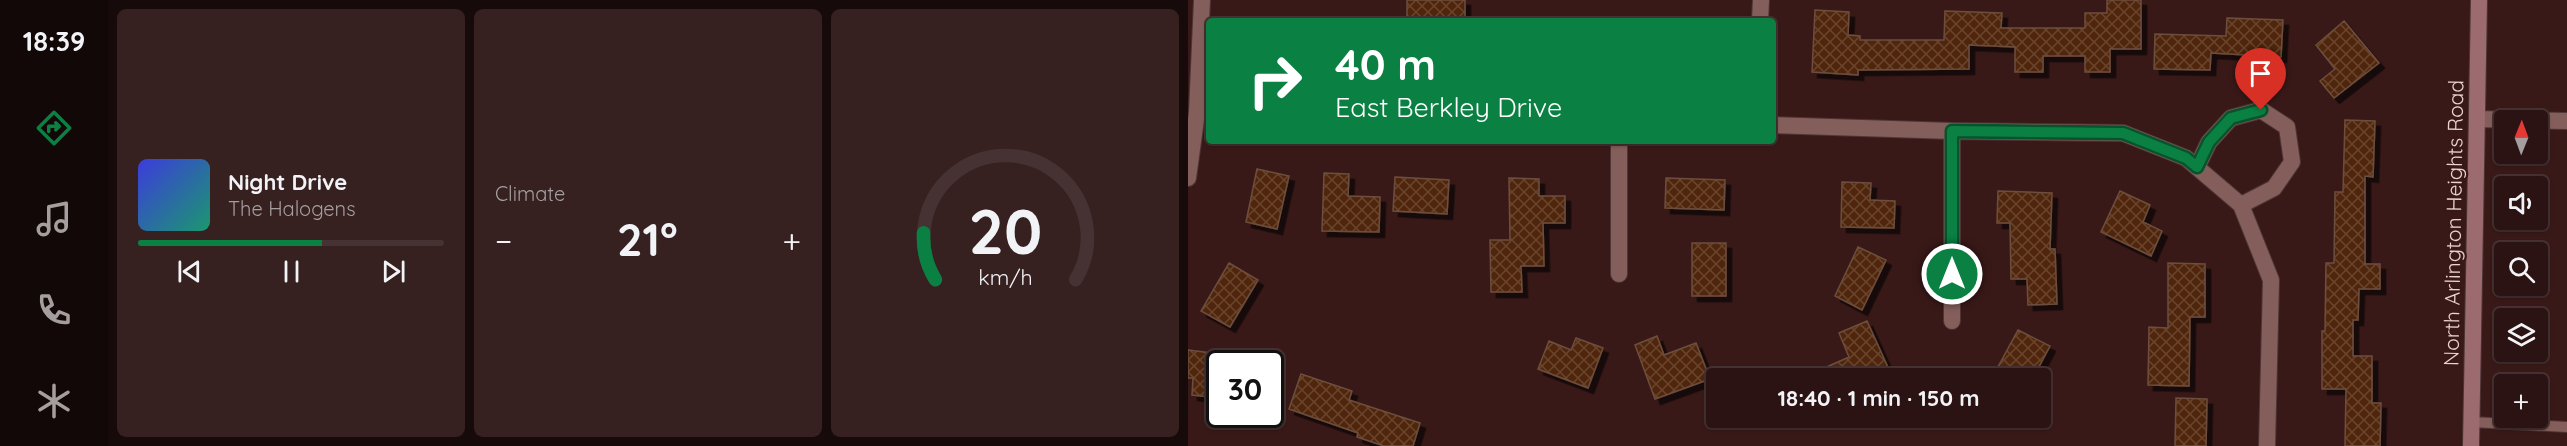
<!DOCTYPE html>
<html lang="en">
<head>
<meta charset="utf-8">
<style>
	body { margin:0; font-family:Quicksand,sans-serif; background:#362020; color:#f1f3f6; height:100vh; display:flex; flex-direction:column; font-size:22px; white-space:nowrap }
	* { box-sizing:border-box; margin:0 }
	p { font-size:20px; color:#a59e9f }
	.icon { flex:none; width:33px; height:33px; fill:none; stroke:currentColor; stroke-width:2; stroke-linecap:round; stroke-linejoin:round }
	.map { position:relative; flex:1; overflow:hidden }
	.drawer { display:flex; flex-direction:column; gap:9px; padding:9px; background:#170a0a; width:1080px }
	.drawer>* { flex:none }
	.banner { position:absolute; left:18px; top:18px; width:570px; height:126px; border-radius:6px; box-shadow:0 2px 4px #0004,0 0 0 2px #463232; background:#0b8043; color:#fff; overflow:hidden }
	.needle { width:39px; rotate:1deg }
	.tools { position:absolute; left:1306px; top:110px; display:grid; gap:12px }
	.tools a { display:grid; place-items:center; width:54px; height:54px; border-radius:6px; background:#2a1312; box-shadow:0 2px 4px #0004,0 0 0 2px #463232; font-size:30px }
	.speed { position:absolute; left:18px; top:350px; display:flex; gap:12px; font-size:30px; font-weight:700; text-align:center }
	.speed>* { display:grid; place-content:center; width:78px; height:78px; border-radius:50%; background:#2a1312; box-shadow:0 2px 4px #0004,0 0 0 2px #463232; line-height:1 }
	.speed .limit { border:3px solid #111; border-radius:9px; background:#fff; color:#111 }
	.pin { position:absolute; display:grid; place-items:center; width:51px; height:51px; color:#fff; margin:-62px -26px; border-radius:50% 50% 50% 0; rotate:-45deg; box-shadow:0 0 6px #0007 }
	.pin .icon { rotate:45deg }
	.me { position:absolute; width:66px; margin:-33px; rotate:0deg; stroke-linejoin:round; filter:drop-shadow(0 0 4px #0008) }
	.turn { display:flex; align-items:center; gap:21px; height:126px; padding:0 30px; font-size:27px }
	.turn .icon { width:78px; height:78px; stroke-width:2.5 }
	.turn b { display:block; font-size:42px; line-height:51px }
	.big { font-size:45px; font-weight:800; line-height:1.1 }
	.drawer .widget { flex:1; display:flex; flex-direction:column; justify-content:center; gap:9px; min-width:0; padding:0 21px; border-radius:9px; background:#362020 }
	.drawer .dial { align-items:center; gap:0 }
	.dial svg { height:156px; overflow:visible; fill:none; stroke:#463232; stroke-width:7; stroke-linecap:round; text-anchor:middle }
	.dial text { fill:#f1f3f6; stroke:none }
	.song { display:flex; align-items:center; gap:18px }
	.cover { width:72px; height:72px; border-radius:9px; background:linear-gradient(135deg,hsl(240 70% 55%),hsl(160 70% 35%)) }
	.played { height:6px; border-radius:3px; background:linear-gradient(90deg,#0b8043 60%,#463232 60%) }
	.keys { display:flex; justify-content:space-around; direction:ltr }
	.heat { display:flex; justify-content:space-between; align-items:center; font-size:33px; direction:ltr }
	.drawer .tiles { flex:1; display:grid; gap:9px; grid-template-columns:repeat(3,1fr) }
	.trip { position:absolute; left:518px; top:368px; width:345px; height:60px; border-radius:6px; background:#2a1312; box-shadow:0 2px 4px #0004,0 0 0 2px #463232; font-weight:800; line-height:60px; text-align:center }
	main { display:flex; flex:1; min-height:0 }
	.menu { display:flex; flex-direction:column; width:108px; justify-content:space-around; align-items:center; background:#110807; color:#a59e9f }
	.menu .icon { width:42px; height:42px }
	.menu .active { color:#0b8043 }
	.menu b { font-size:27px; color:#f1f3f6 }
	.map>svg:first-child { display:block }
	.building { fill:url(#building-cross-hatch); stroke:#6d4e3c; stroke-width:1.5; filter:url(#shadow) }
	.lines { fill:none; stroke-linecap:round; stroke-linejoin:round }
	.service-casing { stroke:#4f3535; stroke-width:12 }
	.minor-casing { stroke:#4f3535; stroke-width:18 }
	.secondary-casing { stroke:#4f3535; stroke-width:18 }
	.service { stroke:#845e5b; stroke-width:10 }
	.minor { stroke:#845e5b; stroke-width:16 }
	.secondary { stroke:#9b6b70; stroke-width:16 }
	.route-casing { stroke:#07532c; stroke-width:15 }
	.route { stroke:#0b8043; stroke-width:10 }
	.labels { text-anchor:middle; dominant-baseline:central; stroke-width:4.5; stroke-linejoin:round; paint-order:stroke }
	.street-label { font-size:21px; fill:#ead4d1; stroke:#381918 }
</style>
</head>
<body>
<main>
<nav class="menu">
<b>18:39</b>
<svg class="icon active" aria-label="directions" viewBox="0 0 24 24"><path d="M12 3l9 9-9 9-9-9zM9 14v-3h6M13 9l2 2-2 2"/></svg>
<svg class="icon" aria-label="music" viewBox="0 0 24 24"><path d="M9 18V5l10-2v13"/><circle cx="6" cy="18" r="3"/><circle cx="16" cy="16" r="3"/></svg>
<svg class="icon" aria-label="phone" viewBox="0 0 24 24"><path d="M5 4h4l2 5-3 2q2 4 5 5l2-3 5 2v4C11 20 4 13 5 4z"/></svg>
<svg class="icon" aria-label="climate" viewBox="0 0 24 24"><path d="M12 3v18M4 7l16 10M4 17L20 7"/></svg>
</nav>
<section class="drawer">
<div class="tiles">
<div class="widget">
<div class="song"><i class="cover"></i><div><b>Night Drive</b><p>The Halogens</p></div></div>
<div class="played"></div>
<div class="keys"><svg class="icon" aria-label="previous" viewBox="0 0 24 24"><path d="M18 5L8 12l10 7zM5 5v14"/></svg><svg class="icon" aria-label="pause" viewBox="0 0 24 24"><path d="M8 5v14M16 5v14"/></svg><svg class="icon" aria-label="next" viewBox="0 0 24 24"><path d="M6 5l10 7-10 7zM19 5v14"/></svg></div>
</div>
<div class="widget"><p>Climate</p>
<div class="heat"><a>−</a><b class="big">21°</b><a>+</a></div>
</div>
<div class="widget dial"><svg viewBox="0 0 100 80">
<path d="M14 69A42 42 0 1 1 86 69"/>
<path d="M14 69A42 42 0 0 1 8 45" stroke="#0b8043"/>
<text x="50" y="56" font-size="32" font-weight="700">20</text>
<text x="50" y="72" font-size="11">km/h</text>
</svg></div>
</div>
</section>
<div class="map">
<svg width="1379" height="446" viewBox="0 0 1379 446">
	<defs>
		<pattern id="building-cross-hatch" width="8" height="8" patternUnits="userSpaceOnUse" patternTransform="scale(1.5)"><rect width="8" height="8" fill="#50270c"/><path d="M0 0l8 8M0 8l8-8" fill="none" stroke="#69452e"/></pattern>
		<filter id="shadow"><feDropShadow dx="5.5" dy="5.5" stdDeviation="0" flood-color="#0009"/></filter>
	</defs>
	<rect width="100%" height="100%" fill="#381918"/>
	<path class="building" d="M219,0H277V21H219Z
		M919,0H953V49H922V72H897V56H855V72H827V47L781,45V69L670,70V75L624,72L627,10L661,12L660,35L672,36V40H756L757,11L814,13L813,28H897V13H919Z
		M1039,18L1095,20L1093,57L1023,53L1022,70L966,69L967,34L1038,36Z
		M1156,21L1191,63L1146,98L1132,81L1147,69L1128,45Z
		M1157,120L1187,121L1185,177L1177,176V264H1192V289H1171L1170,320H1165V356H1184V403H1193L1192,446H1157L1158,389H1134V331H1137L1138,263H1146L1147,192H1155Z
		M69,169L101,176L89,229L58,222Z
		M136,173L161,174L160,196L192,197L191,232L134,231Z
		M207,177L261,180L259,214L205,211Z
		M321,178L351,179V196H377V223H355L356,266H333L334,292H303L302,240H322Z
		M478,178L537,180L536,210L477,208Z
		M654,182L683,183L682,200L707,201L706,228L653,227Z
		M810,191L864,193L862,249H867L869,304L840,305L839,279H823L822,223H809Z
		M932,191L962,205L955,222L974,231L963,256L913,232Z
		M504,243H538V296H504Z
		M670,247L698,260L674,310L647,296Z
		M41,263L70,280L42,327L13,311Z
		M980,263L1017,264V317H1002L1001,386L960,385L961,327L980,328Z
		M679,321L703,374L693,378H614L661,357L651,333Z
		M830,330L862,346L845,378H804Z
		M469,336L476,355L508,343L522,379L467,399L447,345Z
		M388,338L415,348L400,388L350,369L361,341L383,350Z
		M0,350L32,354V398L4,395L5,378H0Z
		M113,374L164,391L161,400L232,423L225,446H196L169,437L170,433L101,409Z
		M988,398L1019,399L1018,446H987Z"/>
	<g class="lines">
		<defs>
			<path id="service" d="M1284,422L1379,427"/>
			<path id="minor" d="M572,21L573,0
				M1289,119L1379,121
				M585,125L764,131L935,133L998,158L1053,205L1083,280L1079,446
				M764,131V321
				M1009,167L1021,142L1043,118L1073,110L1099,127L1104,162L1086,188L1053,205
				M0,178L9,112L14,0
				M431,274V141"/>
			<path id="secondary" d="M1283,446L1291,0"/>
		</defs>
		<use href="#service" class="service-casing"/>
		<use href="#minor" class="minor-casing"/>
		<use href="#secondary" class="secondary-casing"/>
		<use href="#service" class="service"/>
		<use href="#minor" class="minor"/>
		<use href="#secondary" class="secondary"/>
	</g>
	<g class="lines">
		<defs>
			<path id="route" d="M764,274V131L935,133L998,158L1009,167L1021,142L1043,118L1073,110"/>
		</defs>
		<use href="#route" class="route-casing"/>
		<use href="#route" class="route"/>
	</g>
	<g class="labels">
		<g class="street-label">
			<text transform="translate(1265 223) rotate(-89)">North Arlington Heights Road</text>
		</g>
	</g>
</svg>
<div class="tools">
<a><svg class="needle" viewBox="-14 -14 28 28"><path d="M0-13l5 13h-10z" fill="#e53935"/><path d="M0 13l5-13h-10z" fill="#a59e9f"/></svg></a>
<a><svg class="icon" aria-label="sound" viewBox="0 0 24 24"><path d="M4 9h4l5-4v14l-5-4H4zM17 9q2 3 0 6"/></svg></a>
<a><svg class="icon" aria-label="search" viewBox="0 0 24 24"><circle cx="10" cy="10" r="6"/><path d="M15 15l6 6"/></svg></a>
<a><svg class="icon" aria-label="layers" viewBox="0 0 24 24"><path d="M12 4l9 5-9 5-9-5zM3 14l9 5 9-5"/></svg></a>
<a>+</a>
</div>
<div class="speed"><div class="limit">30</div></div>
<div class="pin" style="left:1073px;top:110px;background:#d93025"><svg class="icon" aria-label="arrive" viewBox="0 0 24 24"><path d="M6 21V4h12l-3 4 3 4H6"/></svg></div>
<svg class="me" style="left:764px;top:274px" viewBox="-20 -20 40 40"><circle r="17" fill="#0b8043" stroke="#fff" stroke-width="3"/><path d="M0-11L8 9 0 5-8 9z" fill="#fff"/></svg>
<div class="trip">18:40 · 1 min · 150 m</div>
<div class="banner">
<div class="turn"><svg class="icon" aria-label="right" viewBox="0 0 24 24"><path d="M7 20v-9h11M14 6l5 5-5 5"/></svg><div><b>40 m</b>East Berkley Drive</div></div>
</div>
</div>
</main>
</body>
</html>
